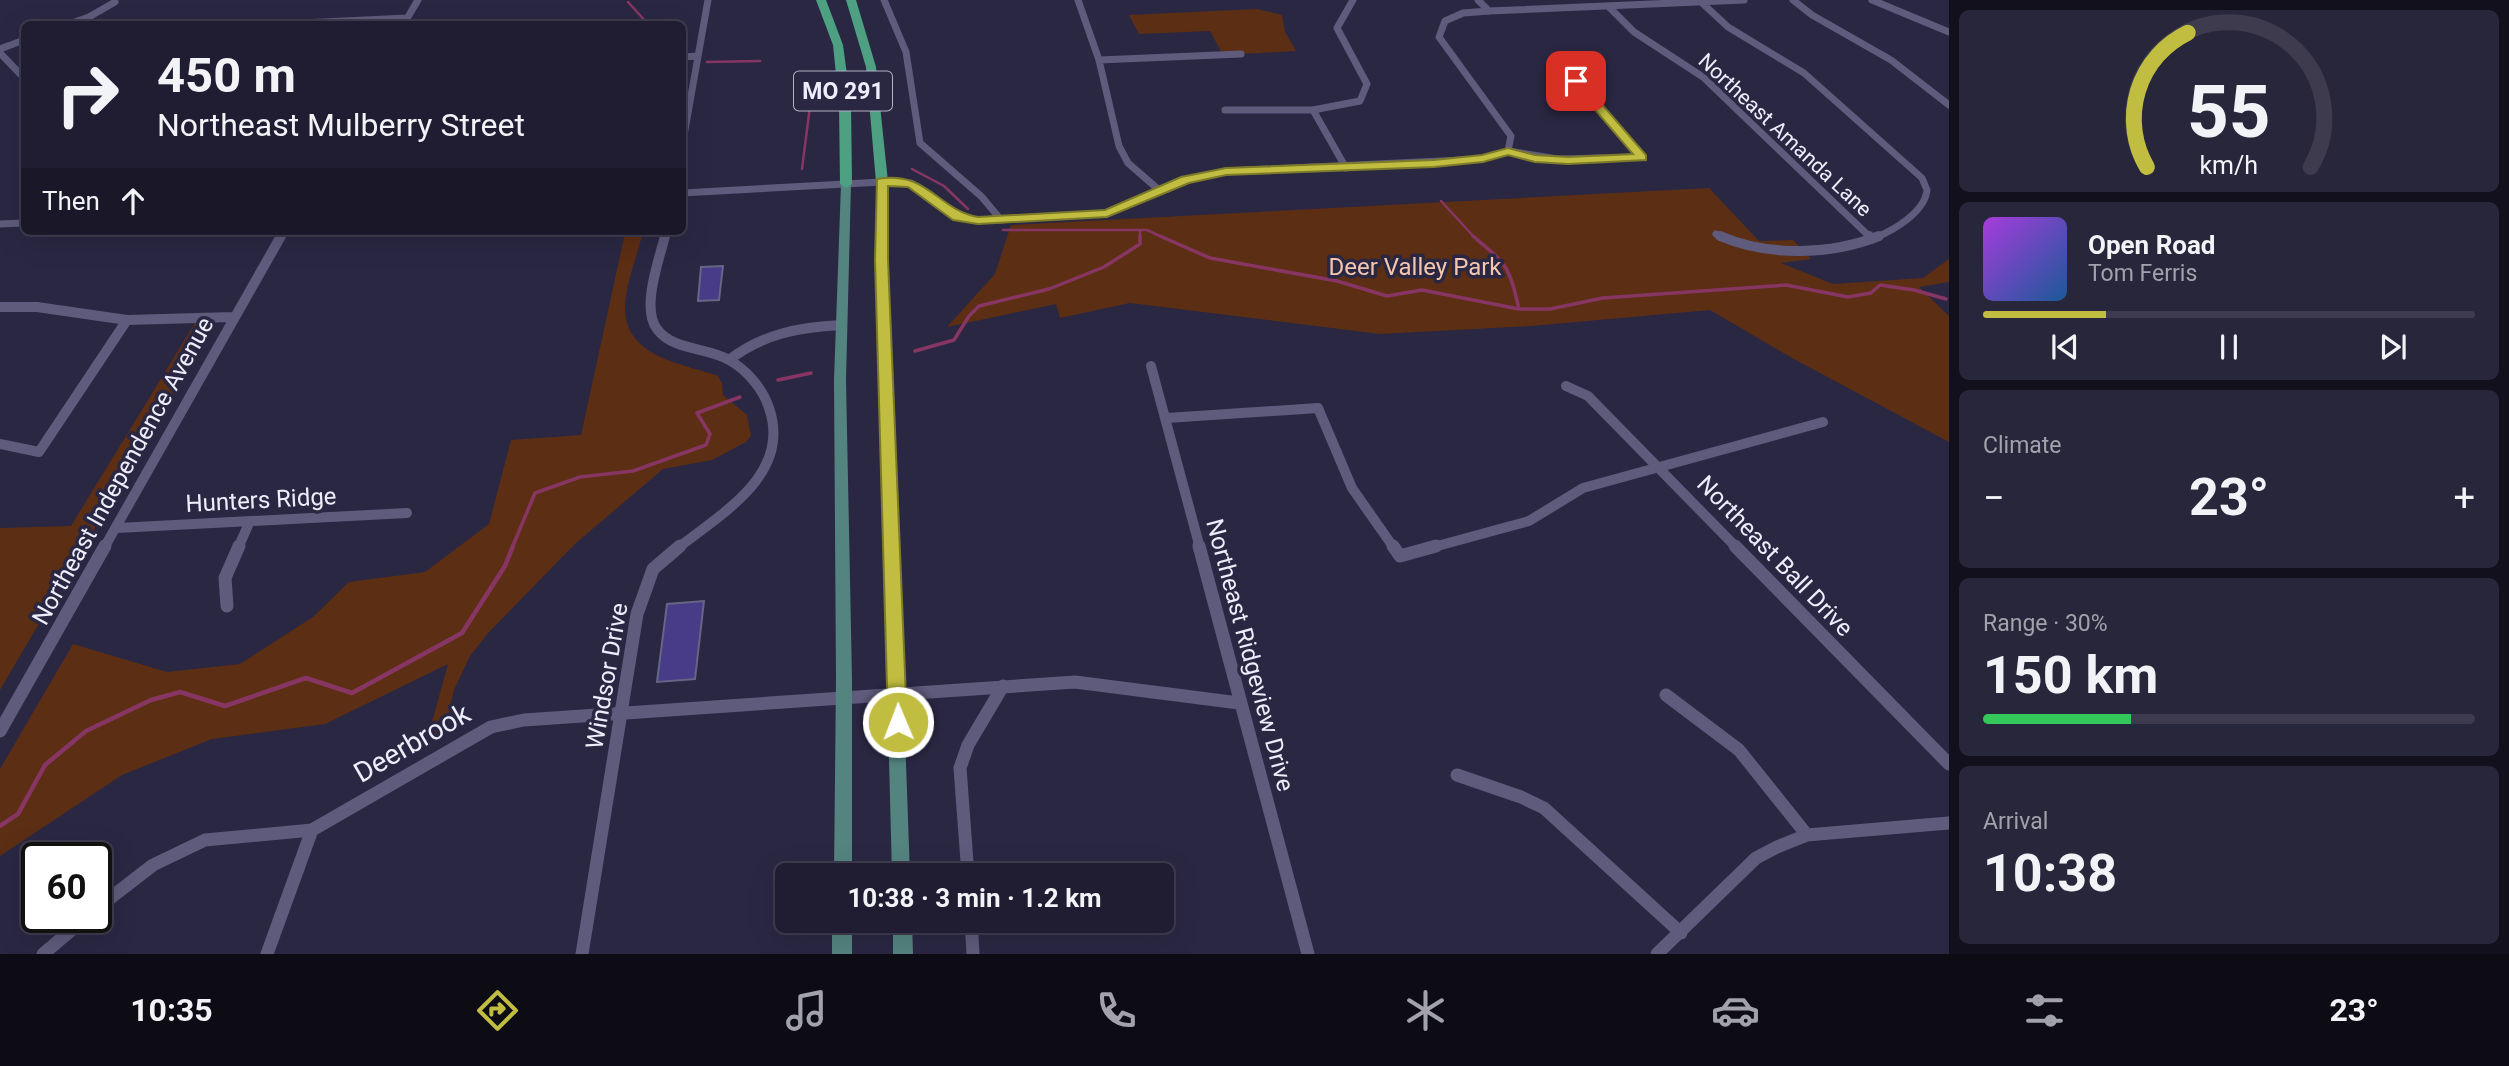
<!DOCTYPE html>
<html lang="en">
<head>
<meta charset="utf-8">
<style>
	body { margin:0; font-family:Roboto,sans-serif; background:#28263a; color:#f1f3f6; height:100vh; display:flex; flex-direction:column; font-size:26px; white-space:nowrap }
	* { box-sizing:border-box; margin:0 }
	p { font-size:23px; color:#a2a2ac }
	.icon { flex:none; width:38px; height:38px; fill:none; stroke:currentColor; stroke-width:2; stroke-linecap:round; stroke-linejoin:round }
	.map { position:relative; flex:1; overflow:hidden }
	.drawer { display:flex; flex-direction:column; gap:10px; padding:10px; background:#12101c; width:560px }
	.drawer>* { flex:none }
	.guide { position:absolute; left:21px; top:21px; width:665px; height:214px; border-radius:10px; box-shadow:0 7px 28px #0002,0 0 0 2px #3d3b4d; background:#201d32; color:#f1f3f6; overflow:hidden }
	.speed { position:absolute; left:21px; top:842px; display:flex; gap:14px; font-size:35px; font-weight:700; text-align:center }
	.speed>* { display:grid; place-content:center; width:91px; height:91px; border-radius:50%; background:#201d32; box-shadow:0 7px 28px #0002,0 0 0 2px #3d3b4d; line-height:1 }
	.speed .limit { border:4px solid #111; border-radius:10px; background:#fff; color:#111 }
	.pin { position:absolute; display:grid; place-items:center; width:60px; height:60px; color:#fff; margin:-30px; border-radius:14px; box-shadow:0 4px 10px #0006 }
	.me { position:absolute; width:77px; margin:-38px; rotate:359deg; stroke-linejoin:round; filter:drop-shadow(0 0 5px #0008) }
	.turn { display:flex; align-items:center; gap:24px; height:147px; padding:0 21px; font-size:32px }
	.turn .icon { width:91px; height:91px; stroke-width:2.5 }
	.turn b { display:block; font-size:49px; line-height:60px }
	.then { display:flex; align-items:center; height:66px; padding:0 21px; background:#0003; gap:14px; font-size:26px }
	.big { font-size:52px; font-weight:700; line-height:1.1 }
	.drawer .tile { flex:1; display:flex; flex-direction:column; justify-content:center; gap:10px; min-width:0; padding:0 24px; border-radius:10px; background:#28263a }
	.drawer .dial { align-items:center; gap:0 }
	.dial svg { height:182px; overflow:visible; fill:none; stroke:#3d3b4d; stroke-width:7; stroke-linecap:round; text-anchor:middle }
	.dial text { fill:#f1f3f6; stroke:none }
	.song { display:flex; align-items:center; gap:21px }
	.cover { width:84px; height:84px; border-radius:10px; background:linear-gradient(135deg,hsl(280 70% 55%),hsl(210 70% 35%)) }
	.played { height:7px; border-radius:4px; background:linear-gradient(90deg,#c1bd40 25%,#3d3b4d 25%) }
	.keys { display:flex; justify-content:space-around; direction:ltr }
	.heat { display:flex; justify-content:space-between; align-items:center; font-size:38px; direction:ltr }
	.charge { height:10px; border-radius:5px; background:linear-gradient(90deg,#34c759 30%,#3d3b4d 0) }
	.trip { position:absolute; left:775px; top:863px; width:399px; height:70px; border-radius:10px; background:#201d32; box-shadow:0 7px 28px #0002,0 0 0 2px #3d3b4d; font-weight:700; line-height:70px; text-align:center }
	.dock { display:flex; height:112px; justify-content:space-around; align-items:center; background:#0d0c14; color:#a2a2ac }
	.dock .icon { width:49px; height:49px }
	.dock .selected { color:#c1bd40 }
	.dock b { font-size:32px; color:#f1f3f6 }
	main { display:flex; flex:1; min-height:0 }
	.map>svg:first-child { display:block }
	.green { fill:#5c2e14 }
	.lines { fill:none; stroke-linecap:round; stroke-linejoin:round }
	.stream-far2 { stroke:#873664; stroke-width:2.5 }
	.stream-far1 { stroke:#873664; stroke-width:3.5 }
	.stream { stroke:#873664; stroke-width:4.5 }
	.building { fill:#483b88; stroke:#676585; stroke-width:2 }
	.minor-far2 { stroke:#5e5b7c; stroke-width:7 }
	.minor-far1 { stroke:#5e5b7c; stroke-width:10 }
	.minor { stroke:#5e5b7c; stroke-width:13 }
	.major { fill:#548480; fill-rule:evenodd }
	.highway { fill:#4ea083; fill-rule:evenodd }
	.route { fill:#c1bd40; stroke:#7d7b2a; stroke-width:2 }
	.labels { text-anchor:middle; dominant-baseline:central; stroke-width:7; stroke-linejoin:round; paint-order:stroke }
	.far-street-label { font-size:21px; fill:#ededfc; stroke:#2a2743 }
	.shield { fill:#2a2743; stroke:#b2b2c4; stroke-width:2 }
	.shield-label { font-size:23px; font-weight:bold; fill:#ededfc }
	.park-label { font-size:24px; fill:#f5c6af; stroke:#2a2743 }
	.street-label { font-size:24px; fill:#ededfc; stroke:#2a2743 }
	.near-street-label { font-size:28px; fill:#ededfc; stroke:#2a2743 }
</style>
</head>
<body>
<main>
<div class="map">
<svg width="1949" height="954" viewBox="0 0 1949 954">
	<rect width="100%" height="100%" fill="#2a2743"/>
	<path class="green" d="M1257,9L1282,15L1285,32L1296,51L1223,55L1210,31L1139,34L1129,15Z
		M1709,188L1759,241L1793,240L1811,259L1781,263L1833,284L1923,278L1949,259V282L1919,287L1949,316V442L1792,358L1710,310L1531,326L1380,334L1130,303L1060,318L1056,304L947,327L995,274L1011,225Z
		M643,232C630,284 601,332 665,359C682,366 701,370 718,376L722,383L723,395L747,415L751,436L746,442L712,460L663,469L576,543L489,632L470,656L454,690L449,711V730L427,740L448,664L325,724L212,739L122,775L0,856V769L73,644L167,672L240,664L313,617L349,582L425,572L489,524L511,440L581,435L625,233Z
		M198,318L217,319L0,690V528L71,526Z"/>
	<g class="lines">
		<path class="stream-far2" d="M628,2L648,24
			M707,62L760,61
			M802,169L810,106
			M912,169L944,186L968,209
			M1441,201L1475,238
			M1003,230H1147L1164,238
			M1140,230V238"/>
		<path class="stream-far1" d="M1160,236L1210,258L1337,281L1387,296L1422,290L1519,309H1550L1603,298L1786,285L1848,297L1871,293L1880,285L1914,290L1946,299
			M1473,236C1507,265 1509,265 1519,309
			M915,351L954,340L969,316L979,306L1049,289L1104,267L1140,244V236
			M778,380L811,373
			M512,548L535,493L580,477L633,471L706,445L710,434L697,413L740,397"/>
		<path class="stream" d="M0,826L18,814L45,765L86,731L151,700L180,692L225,706L306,678L352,693L462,633L505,566L513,546"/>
	</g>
	<path class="building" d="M723,266L719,300L698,301L701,267Z
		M704,601L695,679L657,682L667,604Z"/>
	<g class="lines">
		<path class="minor-far2" d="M884,0L906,52L920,143L982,197L1001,220
			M1078,0L1099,60L1119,146L1128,163L1159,190
			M1478,0L1489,11
			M1793,0L1812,15L1891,60L1949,105
			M1872,0L1949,32
			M1701,2L1728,27L1804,73L1922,178L1927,190C1925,212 1894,230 1875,238
			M1608,6L1634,32L1703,77L1871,238
			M405,22L418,0
			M69,24L89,17L115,2
			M281,24L407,18
			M0,49L24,40
			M0,53L24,78
			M682,57L698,56
			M1099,60L1241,54
			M1559,62L1642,157
			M1225,110H1313L1360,101L1367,84L1337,28L1353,0
			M1313,110L1346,168
			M682,147L708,0
			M1508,151L1558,159L1642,157
			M682,193L882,182L911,183L958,217L978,221L1107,213L1186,180L1226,171L1483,159L1508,151L1511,136L1439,37L1445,21L1463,13L1489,11L1744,0
			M0,224L24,223
			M1716,234L1724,238
			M280,238L284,231
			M664,238L666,231"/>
		<path class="minor-far1" d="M665,236C659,260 641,308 657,329C673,351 708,347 729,360C747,370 763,389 769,408C792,474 722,513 678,548
			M1720,236C1769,257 1831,255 1879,236
			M1869,236L1872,239
			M0,307H37L127,320L233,317
			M729,360C763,334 799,327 841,325
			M1151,366L1200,548
			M1566,386L1588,396L1737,548
			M1167,418L1318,408L1352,488L1394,548
			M0,444L39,452L127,320
			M117,528L407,513
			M104,548L281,236
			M238,548L250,521
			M1430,548L1529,521L1583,488L1823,422"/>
		<path class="minor" d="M1199,546L1308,954
			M1393,546L1400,556L1436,546
			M1735,546L1949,764
			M227,606L225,578L239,546
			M1666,695L1739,750L1807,835
			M0,731L105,546
			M1457,775L1521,797L1544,808L1681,933
			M968,875L960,768L968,745L1003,686
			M96,909L153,865L205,840L312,830L491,727L524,720L1075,682L1239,703
			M971,920L973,954
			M43,954L87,917
			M267,954L312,830
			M582,954L637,614L653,569L680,546
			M1657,954L1756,858L1777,847L1807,835L1949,823"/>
		<path class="major" d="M882,179L887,182L888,260L910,875H892L876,260L877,182Z
			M846,181L851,184L846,380L852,679V875H834L836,679L834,380L841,184Z
			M832,920H852V954H832Z
			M893,920H912L913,954H893Z"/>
		<path class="highway" d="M816,0H826L843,45L851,104L852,184L846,188L840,184L839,104L833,45Z
			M846,0H856L876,67L888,182L882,186L876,182L866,67Z"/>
	</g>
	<path class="route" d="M1576,78L1580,79L1646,155V160L1568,164L1535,162L1508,155L1483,162L1434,167L1226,175L1189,183L1107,217L978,224L953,220L908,187L888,186V260L907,722L904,728L898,730L891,728L888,722L875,260L877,179C928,170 936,209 978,217L1105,210L1181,177L1226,168L1434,160L1482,155L1508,148L1535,155L1568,157L1633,154L1572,83V79Z"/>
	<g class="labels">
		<g class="far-street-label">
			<text transform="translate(1785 135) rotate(43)">Northeast Amanda Lane</text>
		</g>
		<rect class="shield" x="794" y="71.5" width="98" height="39" rx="5"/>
		<g class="shield-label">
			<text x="843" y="91">MO 291</text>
		</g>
		<g class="park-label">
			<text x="1415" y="267">Deer Valley Park</text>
		</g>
		<g class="street-label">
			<text transform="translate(123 471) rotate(-61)">Northeast Independence Avenue</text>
			<text transform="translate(261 500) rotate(-3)">Hunters Ridge</text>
			<text transform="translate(1775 556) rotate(46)">Northeast Ball Drive</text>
			<text transform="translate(1250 655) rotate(75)">Northeast Ridgeview Drive</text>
			<text transform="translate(607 676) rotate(-80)">Windsor Drive</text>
		</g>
		<g class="near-street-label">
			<text transform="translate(412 743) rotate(-30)">Deerbrook</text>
		</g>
	</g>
</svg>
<div class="speed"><div class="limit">60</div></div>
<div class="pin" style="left:1576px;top:81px;background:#d93025"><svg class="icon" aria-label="arrive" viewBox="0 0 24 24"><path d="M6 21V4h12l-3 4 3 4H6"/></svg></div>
<svg class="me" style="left:898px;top:722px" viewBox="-20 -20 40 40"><circle r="17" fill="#c1bd40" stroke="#fff" stroke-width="3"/><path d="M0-11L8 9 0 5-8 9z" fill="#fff"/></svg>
<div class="trip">10:38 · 3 min · 1.2 km</div>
<div class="guide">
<div class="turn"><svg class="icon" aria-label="right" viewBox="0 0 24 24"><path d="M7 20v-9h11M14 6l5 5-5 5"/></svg><div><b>450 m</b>Northeast Mulberry Street</div></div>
<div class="then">Then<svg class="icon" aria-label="ahead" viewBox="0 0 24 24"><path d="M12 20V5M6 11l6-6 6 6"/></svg></div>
</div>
</div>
<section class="drawer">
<div class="tile dial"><svg viewBox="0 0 100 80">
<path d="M14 69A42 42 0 1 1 86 69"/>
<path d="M14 69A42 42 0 0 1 32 10" stroke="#c1bd40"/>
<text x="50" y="56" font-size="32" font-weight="700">55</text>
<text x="50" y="72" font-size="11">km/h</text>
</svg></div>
<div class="tile">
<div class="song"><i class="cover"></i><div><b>Open Road</b><p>Tom Ferris</p></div></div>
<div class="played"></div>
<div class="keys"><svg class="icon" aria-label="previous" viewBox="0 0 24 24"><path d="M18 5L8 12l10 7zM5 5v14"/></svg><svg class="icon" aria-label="pause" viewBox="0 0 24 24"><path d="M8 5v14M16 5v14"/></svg><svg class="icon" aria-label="next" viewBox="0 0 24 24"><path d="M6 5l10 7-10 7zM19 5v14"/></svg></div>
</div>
<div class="tile"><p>Climate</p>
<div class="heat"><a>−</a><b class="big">23°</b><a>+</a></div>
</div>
<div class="tile"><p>Range · 30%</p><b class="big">150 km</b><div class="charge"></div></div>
<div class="tile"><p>Arrival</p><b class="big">10:38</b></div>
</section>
</main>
<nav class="dock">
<b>10:35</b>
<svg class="icon selected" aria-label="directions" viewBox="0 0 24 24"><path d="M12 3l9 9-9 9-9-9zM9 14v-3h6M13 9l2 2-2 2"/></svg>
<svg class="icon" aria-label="music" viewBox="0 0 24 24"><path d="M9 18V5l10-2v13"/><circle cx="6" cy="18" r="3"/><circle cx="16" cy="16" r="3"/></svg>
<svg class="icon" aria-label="phone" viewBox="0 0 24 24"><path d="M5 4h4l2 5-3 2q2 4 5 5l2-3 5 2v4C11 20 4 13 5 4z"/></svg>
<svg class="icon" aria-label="climate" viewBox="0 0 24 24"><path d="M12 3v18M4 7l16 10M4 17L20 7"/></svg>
<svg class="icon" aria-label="car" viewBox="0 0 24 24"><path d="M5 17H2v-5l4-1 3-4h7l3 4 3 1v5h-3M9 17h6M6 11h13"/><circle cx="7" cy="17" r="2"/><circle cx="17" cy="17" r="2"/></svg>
<svg class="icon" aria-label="filters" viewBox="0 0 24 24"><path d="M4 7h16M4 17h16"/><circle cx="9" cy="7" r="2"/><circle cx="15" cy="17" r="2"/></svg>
<b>23°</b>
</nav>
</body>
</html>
